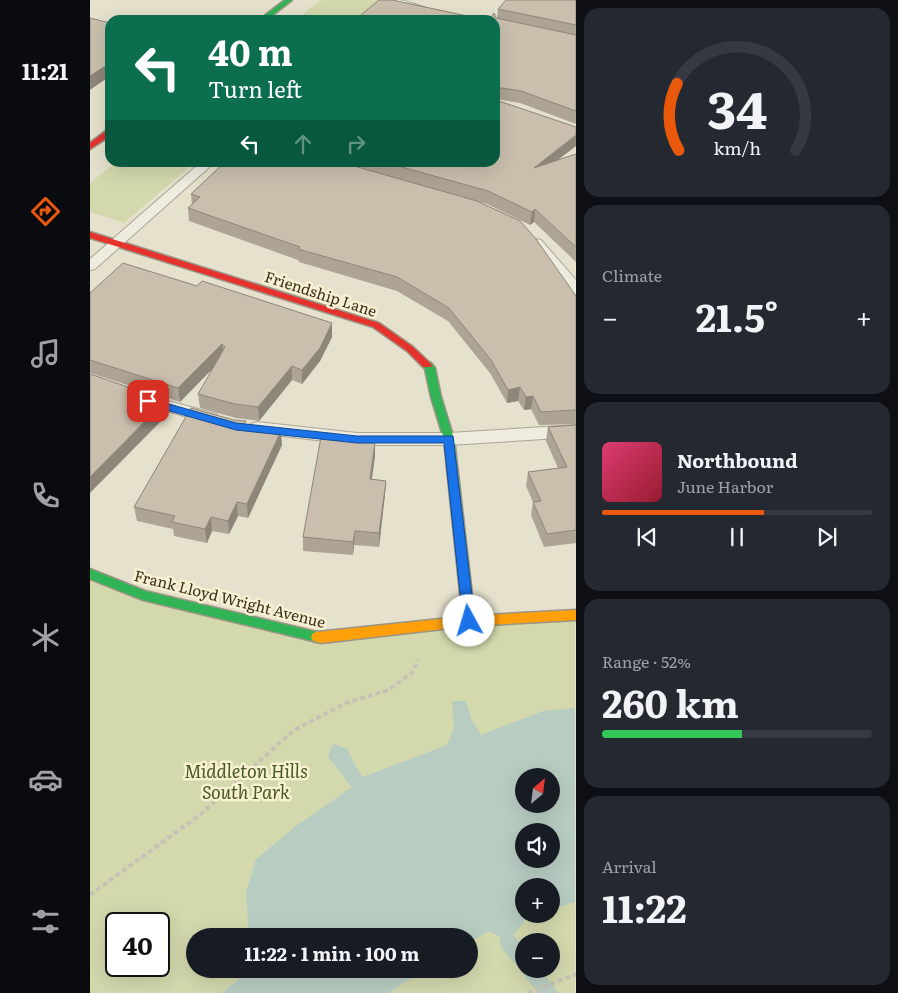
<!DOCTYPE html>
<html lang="en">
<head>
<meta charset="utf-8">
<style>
	body { margin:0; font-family:Literata,serif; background:#242831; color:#f1f3f6; height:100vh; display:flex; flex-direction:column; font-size:19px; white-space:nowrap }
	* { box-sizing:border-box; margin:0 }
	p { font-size:16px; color:#9ea1a6 }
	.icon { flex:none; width:28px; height:28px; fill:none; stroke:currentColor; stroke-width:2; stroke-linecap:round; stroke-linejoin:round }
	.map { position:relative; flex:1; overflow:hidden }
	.details { display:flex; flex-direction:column; gap:8px; padding:8px; background:#0d0f14; width:322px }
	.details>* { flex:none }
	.hud { position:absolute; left:15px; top:15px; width:395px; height:152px; border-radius:15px; box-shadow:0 5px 20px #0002; background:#0b6e4f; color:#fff; overflow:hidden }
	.needle { width:32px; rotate:28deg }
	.buttons { position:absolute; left:425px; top:768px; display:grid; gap:10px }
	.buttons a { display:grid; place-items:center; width:45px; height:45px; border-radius:50%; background:#171b24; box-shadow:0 5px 20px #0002; font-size:25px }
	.speed { position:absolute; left:15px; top:912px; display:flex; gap:10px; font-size:25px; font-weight:700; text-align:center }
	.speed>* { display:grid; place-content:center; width:65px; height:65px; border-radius:50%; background:#171b24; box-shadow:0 5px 20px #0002; line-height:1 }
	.speed .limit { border:2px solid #111; border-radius:8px; background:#fff; color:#111 }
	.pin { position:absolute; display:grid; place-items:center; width:42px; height:42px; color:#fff; margin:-21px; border-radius:10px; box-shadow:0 2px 8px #0006 }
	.me { position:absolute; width:55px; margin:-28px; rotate:354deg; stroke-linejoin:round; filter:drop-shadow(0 0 4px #0008) }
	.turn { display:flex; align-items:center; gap:18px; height:105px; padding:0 20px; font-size:22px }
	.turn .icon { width:65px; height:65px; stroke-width:2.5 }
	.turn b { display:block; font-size:35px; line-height:42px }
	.lanes { display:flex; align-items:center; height:48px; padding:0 20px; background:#0003; justify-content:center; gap:25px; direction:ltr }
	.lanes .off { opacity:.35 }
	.big { font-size:38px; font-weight:700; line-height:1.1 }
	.details .tile { flex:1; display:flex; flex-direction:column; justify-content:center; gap:8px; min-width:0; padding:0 18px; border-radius:15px; background:#242831 }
	.details .dial { align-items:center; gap:0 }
	.dial svg { height:130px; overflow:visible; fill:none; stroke:#363941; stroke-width:7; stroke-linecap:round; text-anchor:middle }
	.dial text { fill:#f1f3f6; stroke:none }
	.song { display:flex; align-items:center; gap:15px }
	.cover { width:60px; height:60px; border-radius:8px; background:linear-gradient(135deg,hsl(340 70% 55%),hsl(350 70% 35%)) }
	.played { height:5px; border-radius:2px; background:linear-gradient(90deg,#ea580c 60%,#363941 60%) }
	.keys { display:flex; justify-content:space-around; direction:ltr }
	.heat { display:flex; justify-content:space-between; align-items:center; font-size:28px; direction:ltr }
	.charge { height:8px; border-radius:4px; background:linear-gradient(90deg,#34c759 52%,#363941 0) }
	.trip { position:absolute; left:96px; top:928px; width:292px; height:50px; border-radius:25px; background:#171b24; box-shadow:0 5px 20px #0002; font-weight:700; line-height:50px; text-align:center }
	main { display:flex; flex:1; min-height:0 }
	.tab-bar { display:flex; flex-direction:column; width:90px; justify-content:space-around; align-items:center; background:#090b0e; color:#9ea1a6 }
	.tab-bar .icon { width:35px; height:35px }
	.tab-bar .active { color:#ea580c }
	.tab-bar b { font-size:22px; color:#f1f3f6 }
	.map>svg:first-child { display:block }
	.green { fill:#d3d8ad; fill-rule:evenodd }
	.water { fill:#b8cdc2; fill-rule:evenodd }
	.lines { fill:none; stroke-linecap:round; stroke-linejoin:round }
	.stream { fill:#b8cdc2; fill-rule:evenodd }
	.lane-casing { stroke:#aba596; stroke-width:2 }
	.fast-casing { stroke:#9b9585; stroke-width:3 }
	.slow-casing { stroke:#9b9585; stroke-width:3 }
	.jam-casing { stroke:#9b9585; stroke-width:3 }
	.path { stroke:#c7c2b5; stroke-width:4; stroke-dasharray:5 3; stroke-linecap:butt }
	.lane { fill:#eeebdf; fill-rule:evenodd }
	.fast { fill:#30b455; fill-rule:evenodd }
	.slow { fill:#ff9f0a; fill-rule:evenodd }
	.jam { fill:#e5322d; fill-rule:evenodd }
	.wall { fill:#aea495 }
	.shaded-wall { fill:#8d8679 }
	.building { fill:#cabfad; stroke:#8d8679 }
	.route { fill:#1a73e8; stroke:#114b97 }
	.labels { text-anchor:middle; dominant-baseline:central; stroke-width:5; stroke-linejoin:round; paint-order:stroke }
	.street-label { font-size:15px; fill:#3b2f1d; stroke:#f8f1d2 }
	.near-park-label { font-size:18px; font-style:italic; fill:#465921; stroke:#f8f1d2 }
</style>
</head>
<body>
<main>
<nav class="tab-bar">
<b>11:21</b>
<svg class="icon active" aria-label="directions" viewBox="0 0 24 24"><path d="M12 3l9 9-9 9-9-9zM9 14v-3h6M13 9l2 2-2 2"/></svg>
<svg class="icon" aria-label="music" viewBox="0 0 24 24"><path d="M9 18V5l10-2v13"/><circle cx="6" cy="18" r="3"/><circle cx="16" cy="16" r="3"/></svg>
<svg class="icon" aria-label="phone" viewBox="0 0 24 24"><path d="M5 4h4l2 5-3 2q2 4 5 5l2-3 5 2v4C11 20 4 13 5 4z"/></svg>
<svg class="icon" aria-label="climate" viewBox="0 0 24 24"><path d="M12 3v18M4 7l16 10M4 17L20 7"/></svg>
<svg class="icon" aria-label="car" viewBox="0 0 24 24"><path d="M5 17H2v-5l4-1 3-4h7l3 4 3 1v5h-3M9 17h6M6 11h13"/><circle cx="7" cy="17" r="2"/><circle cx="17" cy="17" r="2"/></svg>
<svg class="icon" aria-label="filters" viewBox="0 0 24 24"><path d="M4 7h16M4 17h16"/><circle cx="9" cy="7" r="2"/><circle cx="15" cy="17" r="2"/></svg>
</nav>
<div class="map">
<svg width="486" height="993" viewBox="0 0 486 993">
	<rect width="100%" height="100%" fill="#e6e1cc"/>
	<path class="green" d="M231,0H300L276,20H205Z
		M25,163V162L104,163L34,223L0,212V183Z
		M0,574L231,638L485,615V993H0ZM434,776H461V804H434ZM434,831H461V859H434ZM434,886H461V914H434ZM26,924H69V966H26ZM105,936H380V969H105ZM434,941H461V969H434Z"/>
	<path class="water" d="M362,701H376L382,720L391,735L453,711L485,708V902L461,910V886H434V914H451L436,919L418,942L399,931L380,942V936H159L156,893L166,859L206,826L262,787L238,757L243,744L258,749L265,766L273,777L357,745L364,728ZM434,776H461V804H434ZM434,831H461V859H434Z
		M154,969H336L298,993H131L152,977Z"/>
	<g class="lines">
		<path class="stream" d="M418,933L424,936L434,947V969H451L468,993H448L434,975L431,969L428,967L412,948L409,942L412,936Z"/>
		<defs>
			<path id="lane" d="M306,0C317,0 325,5 337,8L338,10L333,13L318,10L306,3Z
				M111,162H125L5,269L0,270V259Z
				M446,239L451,240L486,280V294L481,293L441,246L439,243Z
				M53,394L126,414L128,418L126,422L120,423L47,403L45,399L47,395Z
				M167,422L267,433H359L486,425V437L359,445H267L161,432L159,428L161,424Z"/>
			<path id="fast" d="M195,0H202L176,20H169Z
				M337,362L341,363L345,368L351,397L364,439L385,621L383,625L379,626L375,625L373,621L354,439L341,397L335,369L332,365Z
				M0,569L55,591L227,632L231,633L233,637L231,641L227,642L53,600L0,579Z"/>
			<path id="slow" d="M486,610V620L379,626L231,643L223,641L221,637L223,633L227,632L379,616Z"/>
			<path id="jam" d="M17,130H20V136L0,149V143Z
				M0,232L289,323L323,347L342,365L341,367H333L317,351L283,327L0,238Z"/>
		</defs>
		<use href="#lane" class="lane-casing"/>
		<use href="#fast" class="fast-casing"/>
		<use href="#slow" class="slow-casing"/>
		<use href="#jam" class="jam-casing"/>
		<path class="path" d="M0,895L111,814L204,730L256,703L298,690L322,673L328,660
			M438,993L486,974"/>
		<use href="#lane" class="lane"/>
		<use href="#fast" class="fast"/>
		<use href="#slow" class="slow"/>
		<use href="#jam" class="jam"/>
	</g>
	<path class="wall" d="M486,0V124L430,103L406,99L468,160L486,154V262L444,222L440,225L397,204L389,202L486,296V424L449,425L441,409L434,410L428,401L417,403L400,373L358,321L307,291L209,262L208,260L99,221L98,208L102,205L101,194L135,162H405L406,18L407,19L408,9Z
		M0,293L242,337L230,361L212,384L202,380L169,421L146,418L110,408L108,394L124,367L90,402L0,373Z
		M157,424L192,445L158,518L148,516L139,534L122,531L117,543L84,536L83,529L47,521L44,507Z
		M486,425V543L454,547L441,515L443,502L436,486L438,472L468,468L456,441L458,427Z
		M285,456L281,479L296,481L295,494L289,547L264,545L263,555L213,551V537Z"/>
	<path class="shaded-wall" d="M20,63V76L0,90V76Z
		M486,135V146L442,180L444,168Z
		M445,209L444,222L440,225L442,212Z
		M242,323V337L230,361L212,384V370Z
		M132,344L133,358L90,402L88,388Z
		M202,366V380L169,421L168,407Z
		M430,387L428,401L417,403L418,390Z
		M443,396L441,409L434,410L436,397Z
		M76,400L78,414L0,493V477Z
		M191,431L192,445L158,518L157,504Z
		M285,442V456L280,493V479Z
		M296,481L295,494L289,547V533Z
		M147,502L148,516L139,534L138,521Z
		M121,517L122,531L117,543L115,529Z
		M265,531L264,545L263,555V542Z"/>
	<path class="building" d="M289,0H302L396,20H265Z
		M416,0H486V25L408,9Z
		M404,13L406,18L486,35V111L431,91L405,87L406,100L486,127V135L444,168L486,154V247L445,209L442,212L398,191L294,162H405V20H399Z
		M0,18L20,23V63L0,76Z
		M135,162H250L387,201L430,221L446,239L486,296V410L451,412L443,396L436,397L430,387L418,390L401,360L359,308L307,277L208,249L210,247L98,208L110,197L101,194Z
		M33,263L107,286L112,281L242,323L230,348L212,370L202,366L168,407L145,404L108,394L135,347L132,344L88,388L0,360V293Z
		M0,374L76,400L0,477Z
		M101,408L144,420L156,421L154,424L191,431L157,504L147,502L138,521L121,517L115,529L82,522L85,516L44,507Z
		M486,425V530L457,534L443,502L451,501L438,472L477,467L458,427Z
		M231,437L285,442L280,479L296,481L289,533L265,531L263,542L213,537Z"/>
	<path class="route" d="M58,398L146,423L267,436H363L385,621L384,624H375L373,621L354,443H267L146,430L55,404L53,401Z"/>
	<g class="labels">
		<g class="street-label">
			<text transform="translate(231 293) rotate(18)">Friendship Lane</text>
			<text transform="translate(140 598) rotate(14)">Frank Lloyd Wright Avenue</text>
		</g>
		<g class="near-park-label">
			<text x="156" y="770">Middleton Hills<tspan x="156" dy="21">South Park</tspan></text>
		</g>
	</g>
</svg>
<div class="buttons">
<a><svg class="needle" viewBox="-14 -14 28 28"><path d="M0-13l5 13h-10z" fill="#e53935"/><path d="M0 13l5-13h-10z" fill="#9ea1a6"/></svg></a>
<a><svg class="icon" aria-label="sound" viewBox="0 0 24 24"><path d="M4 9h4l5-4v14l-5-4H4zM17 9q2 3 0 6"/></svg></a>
<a>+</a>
<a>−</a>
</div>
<div class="speed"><div class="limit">40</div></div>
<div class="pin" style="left:58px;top:401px;background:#d93025"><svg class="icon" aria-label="arrive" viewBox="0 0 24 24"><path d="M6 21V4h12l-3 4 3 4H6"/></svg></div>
<svg class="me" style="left:379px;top:621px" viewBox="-20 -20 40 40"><circle r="19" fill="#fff"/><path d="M0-13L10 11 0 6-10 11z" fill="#1a73e8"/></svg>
<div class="trip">11:22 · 1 min · 100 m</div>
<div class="hud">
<div class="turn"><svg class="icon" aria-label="left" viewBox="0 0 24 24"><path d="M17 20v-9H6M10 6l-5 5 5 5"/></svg><div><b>40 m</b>Turn left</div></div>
<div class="lanes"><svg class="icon" aria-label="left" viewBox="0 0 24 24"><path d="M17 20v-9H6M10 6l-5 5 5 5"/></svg><svg class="icon off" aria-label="ahead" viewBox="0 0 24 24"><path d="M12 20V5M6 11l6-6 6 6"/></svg><svg class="icon off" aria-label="right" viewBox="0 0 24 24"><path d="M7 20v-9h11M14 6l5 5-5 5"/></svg></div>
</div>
</div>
<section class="details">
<div class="tile dial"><svg viewBox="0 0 100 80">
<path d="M14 69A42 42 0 1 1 86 69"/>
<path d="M14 69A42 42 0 0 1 13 28" stroke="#ea580c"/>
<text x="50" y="56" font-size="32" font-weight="700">34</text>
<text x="50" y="72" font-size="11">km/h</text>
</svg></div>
<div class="tile"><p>Climate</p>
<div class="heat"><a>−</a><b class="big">21.5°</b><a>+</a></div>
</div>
<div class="tile">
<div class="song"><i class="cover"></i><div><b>Northbound</b><p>June Harbor</p></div></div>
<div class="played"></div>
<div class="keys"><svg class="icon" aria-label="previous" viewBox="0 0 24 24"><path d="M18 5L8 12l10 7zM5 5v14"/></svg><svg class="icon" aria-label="pause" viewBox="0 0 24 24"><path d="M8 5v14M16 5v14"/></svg><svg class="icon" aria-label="next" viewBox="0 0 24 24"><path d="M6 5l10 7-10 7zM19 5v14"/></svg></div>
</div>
<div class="tile"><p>Range · 52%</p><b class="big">260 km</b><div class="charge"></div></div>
<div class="tile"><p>Arrival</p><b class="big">11:22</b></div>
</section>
</main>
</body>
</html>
